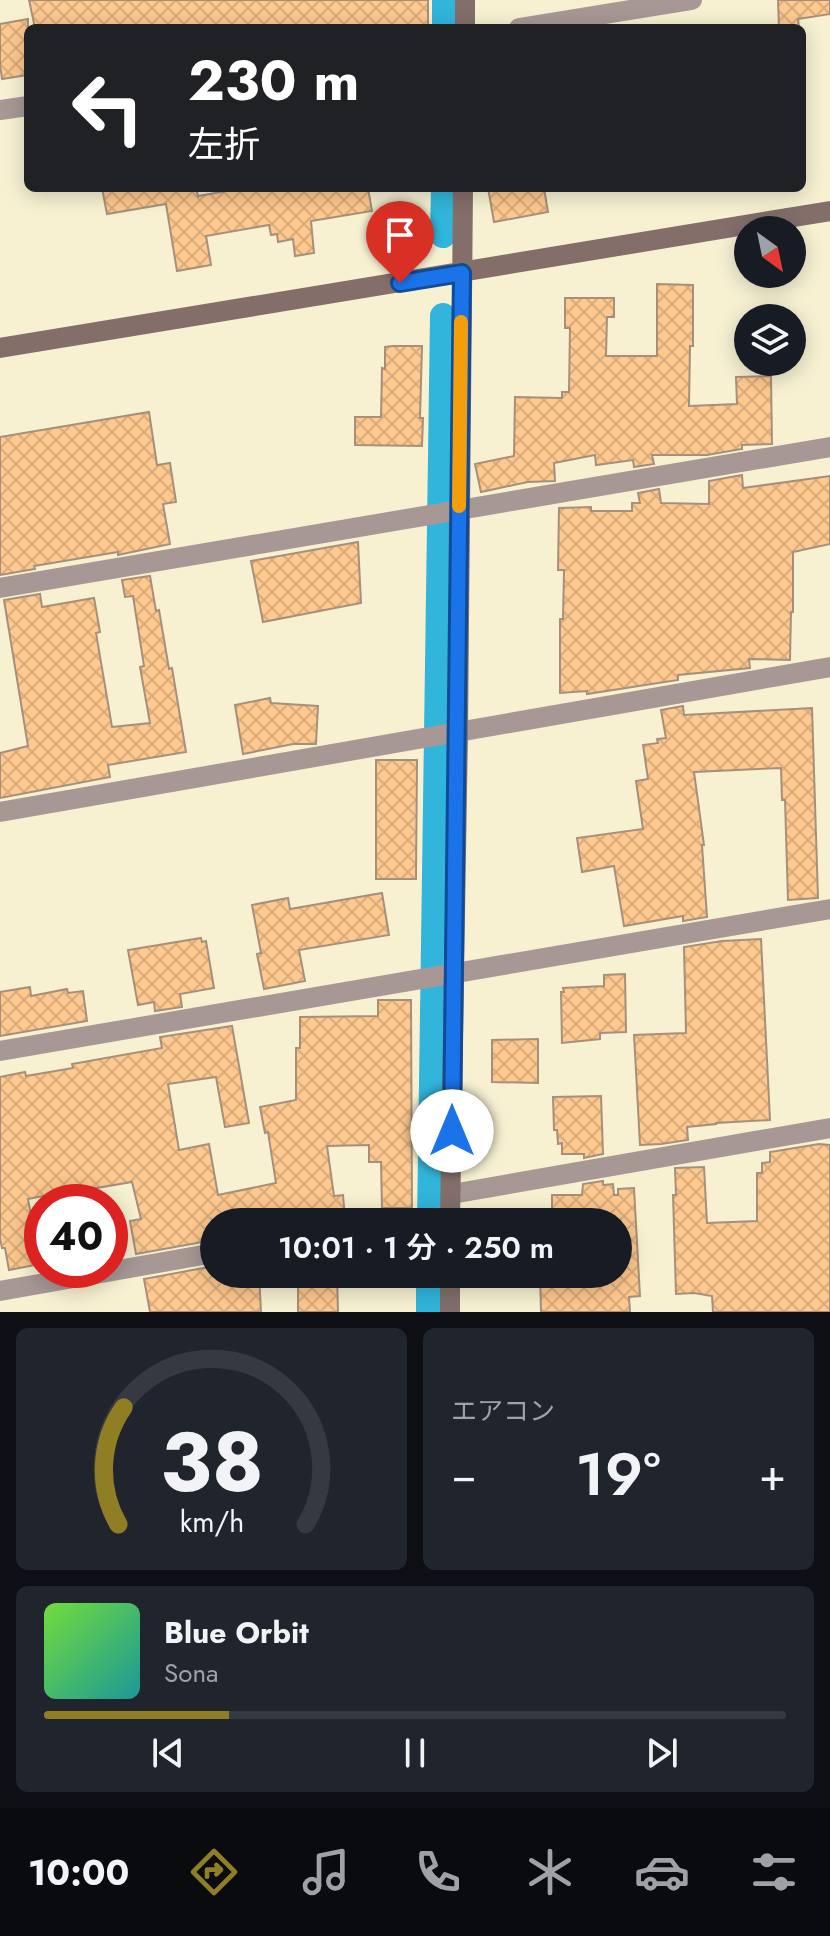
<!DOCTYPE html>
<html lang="ja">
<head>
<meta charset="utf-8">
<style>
	body { margin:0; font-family:Jost,"Noto Sans JP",sans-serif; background:#20242c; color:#f1f3f6; height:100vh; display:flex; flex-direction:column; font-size:30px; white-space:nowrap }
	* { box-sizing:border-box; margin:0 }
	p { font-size:26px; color:#9ea1a6 }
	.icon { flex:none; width:44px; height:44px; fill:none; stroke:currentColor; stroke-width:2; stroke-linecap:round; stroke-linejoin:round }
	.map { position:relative; height:1312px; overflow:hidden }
	.drawer { display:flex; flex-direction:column; gap:16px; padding:16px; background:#0d0f14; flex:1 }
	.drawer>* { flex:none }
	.guide { position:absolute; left:24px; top:24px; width:782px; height:168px; border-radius:12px; box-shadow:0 4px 20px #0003; background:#202124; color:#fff; overflow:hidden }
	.needle { width:52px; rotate:147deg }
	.fabs { position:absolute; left:734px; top:216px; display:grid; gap:16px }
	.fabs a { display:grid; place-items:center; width:72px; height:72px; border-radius:50%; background:#171b24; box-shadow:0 4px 20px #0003; font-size:40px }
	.speed { position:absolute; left:24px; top:1184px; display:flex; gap:16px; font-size:40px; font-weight:700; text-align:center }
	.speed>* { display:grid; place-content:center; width:104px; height:104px; border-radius:50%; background:#171b24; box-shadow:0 4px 20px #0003; line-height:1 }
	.speed .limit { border:12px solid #d22; background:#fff; color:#111 }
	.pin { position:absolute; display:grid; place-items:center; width:68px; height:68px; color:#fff; margin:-82px -34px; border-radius:50% 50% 50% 0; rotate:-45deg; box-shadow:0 0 8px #0007 }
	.pin .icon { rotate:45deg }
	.me { position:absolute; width:88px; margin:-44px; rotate:0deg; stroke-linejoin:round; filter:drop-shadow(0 0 6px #0008) }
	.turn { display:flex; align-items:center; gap:28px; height:168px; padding:0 32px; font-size:36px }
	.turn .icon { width:104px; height:104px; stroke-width:2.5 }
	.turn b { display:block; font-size:56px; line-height:68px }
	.big { font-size:60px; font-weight:600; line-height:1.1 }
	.drawer .widget { flex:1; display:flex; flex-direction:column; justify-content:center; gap:12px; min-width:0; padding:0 28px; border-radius:12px; background:#20242c }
	.drawer .dial { align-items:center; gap:0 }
	.dial svg { height:208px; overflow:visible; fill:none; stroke:#363941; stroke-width:7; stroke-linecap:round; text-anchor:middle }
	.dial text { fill:#f1f3f6; stroke:none }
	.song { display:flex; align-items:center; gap:24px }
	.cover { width:96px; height:96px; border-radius:12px; background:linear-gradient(135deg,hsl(100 70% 55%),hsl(180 70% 35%)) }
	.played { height:8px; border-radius:4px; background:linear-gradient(90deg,#907e24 25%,#363941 25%) }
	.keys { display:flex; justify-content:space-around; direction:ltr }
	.heat { display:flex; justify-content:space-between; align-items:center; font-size:44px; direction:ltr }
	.drawer .tiles { flex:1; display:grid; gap:16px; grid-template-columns:1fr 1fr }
	.widget:last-child { grid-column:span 2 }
	.trip { position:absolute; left:200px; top:1208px; width:432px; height:80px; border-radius:40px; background:#171b24; box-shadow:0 4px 20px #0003; font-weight:600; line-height:80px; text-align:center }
	.menu { display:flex; height:128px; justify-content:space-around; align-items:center; background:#090b0e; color:#9ea1a6 }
	.menu .icon { width:56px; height:56px }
	.menu .selected { color:#907e24 }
	.menu b { font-size:36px; color:#f1f3f6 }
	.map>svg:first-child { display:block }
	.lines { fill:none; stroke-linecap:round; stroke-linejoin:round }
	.canal { stroke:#31b5da; stroke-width:26 }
	.building { fill:url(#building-cross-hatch); stroke:#a6907b; stroke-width:2 }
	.street { stroke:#a79895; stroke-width:20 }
	.secondary { stroke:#836e6a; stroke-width:20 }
	.route-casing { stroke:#114b97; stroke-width:20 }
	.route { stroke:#1a73e8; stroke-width:14 }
	.slow { stroke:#f59e0b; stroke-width:14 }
</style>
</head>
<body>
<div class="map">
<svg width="830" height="1312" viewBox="0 0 830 1312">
	<defs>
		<pattern id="building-cross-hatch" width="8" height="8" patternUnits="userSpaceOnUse" patternTransform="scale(2)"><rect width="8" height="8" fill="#fec88e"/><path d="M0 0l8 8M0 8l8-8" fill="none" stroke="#daac7a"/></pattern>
	</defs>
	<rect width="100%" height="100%" fill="#f7f1d2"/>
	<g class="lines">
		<path class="canal" d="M445,28V0
			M443,235L444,188
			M430,1222L443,316
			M429,1312V1274"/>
	</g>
	<path class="building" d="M29,0H428V28H35Z
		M778,0H830V14L798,19L799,28H779Z
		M28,19V75L2,79L0,65V24Z
		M102,188H196L198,196L244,188H368L372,211L311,221L314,253L295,256L293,239L278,242L277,234L271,235L269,225L206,236L211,265L177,271L166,204L107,214Z
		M488,188H544L548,212L494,222Z
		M657,284L693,285V346H690L689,406L737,404L736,377L771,376L772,444L742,445V449L707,455H652L654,464L634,467L633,460L596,465L595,455L554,463L555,481L528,482L481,492L475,464L514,456L515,397L562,398V392H569L570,328H565V298H614V317H607L606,356H657Z
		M393,346H422L420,418H423L422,446L355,445V417H381L382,368L385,369V347Z
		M149,412L157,465L170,463L176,502L163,504L170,544L118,555V552L34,566L35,569L0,575V437Z
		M742,475L743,488L830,476V544L793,552V612H791L790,660L749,659L750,668L678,675V680L587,694V691L560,693V619H563L564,570H558L559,508L591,507V511H632V503H640L638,493L659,489L661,503L709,504V481Z
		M358,542L361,603L263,622L251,561Z
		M150,576L156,611L159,610L169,669L172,668L186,752L108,765L110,777L0,798V753L28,746L4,600L40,594L42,607L94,598L100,632L96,633L112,727L150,723L140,667L144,666L133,596L125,597L122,580Z
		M270,698L271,703L318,706L316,744H293L243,754L235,705Z
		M683,706L684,715L812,708L818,898L788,900L785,800H782L781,768L694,772L704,845H702L707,917L683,921V916L624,926L614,866L582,872L577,838L643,829L636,781L648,779L643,745L658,743L657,739L666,738L661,710Z
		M376,760H417L416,879H376Z
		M382,893L389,935L299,950L305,981L264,989L257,954L261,953L252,905L288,898L290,909Z
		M201,938L202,942L206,941L214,988L180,994L182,1007L155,1011L154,1002L138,1005L128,950Z
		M761,939L770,1120L716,1123V1124L687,1127L688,1140L661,1144L640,1145L634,1035L686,1033L684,947L722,941Z
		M625,974L626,1032L600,1033V1039L562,1043L561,992H564L563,988L604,986V975Z
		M30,987L31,996L67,989L68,993L83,991L87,1021L0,1036V992Z
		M378,1000H411L412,1208H382L381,1162H369V1145L327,1146L334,1196L343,1195L345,1218L321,1222H214V1240L136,1254L130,1221L141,1219L132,1182L79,1191V1189L28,1199L40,1264L9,1270L5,1248H2L0,1239V1077L25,1072L26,1076L73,1068L72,1064L162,1048L160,1037L232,1026L249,1123L225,1127L216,1077L168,1084L179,1150L209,1144L218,1195L276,1183L268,1132L265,1133L260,1107L296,1100V1048H300V1017L378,1016Z
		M538,1039V1083L492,1082V1040Z
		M601,1096L603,1154L584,1158V1154H562V1143L558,1144L557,1130H554L553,1097Z
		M819,1144L830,1145V1312H713L712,1296L694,1293L676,1294L673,1195H676L675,1168L704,1167L707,1223L757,1221V1173H762V1163L770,1162V1152Z
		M603,1181V1185L613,1184L614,1195H618V1189L634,1188L640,1296L629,1297L630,1312H541L540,1274H618V1222H552V1195H582L583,1184Z
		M214,1266V1274H259L261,1312H150L144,1279Z
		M298,1274H337L338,1312H298Z"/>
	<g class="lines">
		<path class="street" d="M519,28L692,0
			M0,110L28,106
			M0,588L830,447
			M0,812L830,667
			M0,1051L830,909
			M452,1194L830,1128
			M415,1222L451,1215
			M0,1291L214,1253"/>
		<path class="secondary" d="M465,28V0
			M0,348L830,211
			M450,1222L458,730L463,188
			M450,1312V1274"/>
	</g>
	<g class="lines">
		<defs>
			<path id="route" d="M400,283L462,273L452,1131"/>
		</defs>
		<use href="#route" class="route-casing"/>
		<use href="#route" class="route"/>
		<path class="slow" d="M459,506L461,322"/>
	</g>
</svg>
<div class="fabs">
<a><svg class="needle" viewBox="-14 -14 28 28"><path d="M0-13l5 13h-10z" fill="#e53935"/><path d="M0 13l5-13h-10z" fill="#9ea1a6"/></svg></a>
<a><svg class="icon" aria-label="layers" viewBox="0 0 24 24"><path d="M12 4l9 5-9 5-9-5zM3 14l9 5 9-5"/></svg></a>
</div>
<div class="speed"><div class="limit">40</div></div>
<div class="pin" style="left:400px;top:283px;background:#d93025"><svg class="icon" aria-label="arrive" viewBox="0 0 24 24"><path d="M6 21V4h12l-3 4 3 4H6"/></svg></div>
<svg class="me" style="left:452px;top:1131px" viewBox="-20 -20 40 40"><circle r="19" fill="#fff"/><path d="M0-13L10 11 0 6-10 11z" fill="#1a73e8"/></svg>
<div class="trip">10:01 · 1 分 · 250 m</div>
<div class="guide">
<div class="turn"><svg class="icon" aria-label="left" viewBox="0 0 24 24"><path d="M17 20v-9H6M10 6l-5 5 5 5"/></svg><div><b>230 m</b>左折</div></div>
</div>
</div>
<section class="drawer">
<div class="tiles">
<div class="widget dial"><svg viewBox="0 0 100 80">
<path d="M14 69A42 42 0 1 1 86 69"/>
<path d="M14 69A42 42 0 0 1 16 24" stroke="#907e24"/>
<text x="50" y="56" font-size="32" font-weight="700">38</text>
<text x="50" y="72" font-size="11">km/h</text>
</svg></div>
<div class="widget"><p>エアコン</p>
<div class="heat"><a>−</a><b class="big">19°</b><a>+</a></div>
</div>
<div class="widget">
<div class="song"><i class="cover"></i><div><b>Blue Orbit</b><p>Sona</p></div></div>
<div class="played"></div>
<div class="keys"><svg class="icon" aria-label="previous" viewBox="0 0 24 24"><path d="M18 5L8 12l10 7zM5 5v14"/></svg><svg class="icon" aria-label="pause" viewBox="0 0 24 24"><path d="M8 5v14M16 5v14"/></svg><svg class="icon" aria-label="next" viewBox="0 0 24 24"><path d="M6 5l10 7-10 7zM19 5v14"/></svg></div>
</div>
</div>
</section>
<nav class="menu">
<b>10:00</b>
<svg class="icon selected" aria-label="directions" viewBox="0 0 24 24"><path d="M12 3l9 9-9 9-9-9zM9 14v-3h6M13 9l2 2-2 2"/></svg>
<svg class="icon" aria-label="music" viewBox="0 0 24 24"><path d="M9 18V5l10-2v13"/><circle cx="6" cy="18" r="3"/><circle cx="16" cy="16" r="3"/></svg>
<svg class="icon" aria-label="phone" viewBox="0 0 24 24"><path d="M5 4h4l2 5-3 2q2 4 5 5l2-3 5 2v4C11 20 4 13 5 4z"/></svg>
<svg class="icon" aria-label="climate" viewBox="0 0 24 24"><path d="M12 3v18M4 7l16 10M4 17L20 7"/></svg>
<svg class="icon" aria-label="car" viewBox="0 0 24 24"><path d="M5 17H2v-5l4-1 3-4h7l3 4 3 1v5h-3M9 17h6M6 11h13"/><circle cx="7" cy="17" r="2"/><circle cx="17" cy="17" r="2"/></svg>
<svg class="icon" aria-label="filters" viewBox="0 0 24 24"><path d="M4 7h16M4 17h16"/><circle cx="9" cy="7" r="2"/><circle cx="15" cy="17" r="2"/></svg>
</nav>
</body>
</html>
